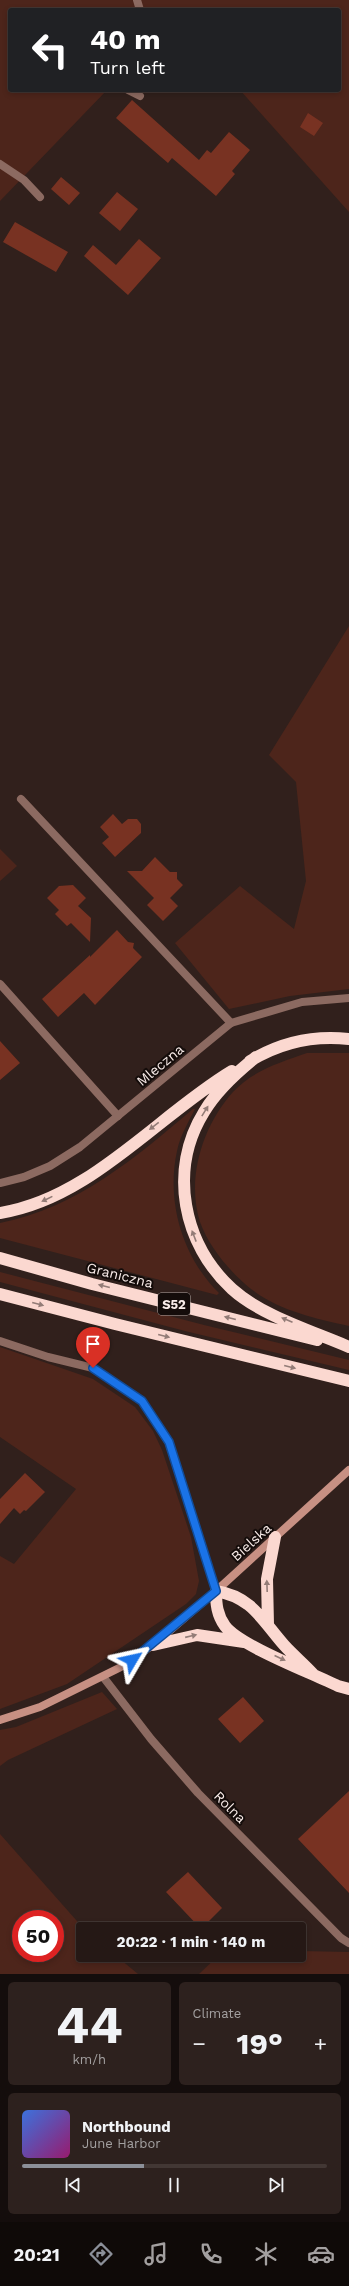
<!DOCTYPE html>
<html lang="en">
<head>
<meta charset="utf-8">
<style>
	body { margin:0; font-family:"Work Sans",sans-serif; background:#2d211e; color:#f1f3f6; height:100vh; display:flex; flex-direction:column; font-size:15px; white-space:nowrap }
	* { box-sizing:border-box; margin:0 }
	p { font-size:13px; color:#a3a0a0 }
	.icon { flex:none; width:22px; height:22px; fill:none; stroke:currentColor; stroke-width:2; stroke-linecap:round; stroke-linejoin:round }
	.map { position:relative; height:1974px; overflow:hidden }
	.panel { display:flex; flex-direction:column; gap:8px; padding:8px; background:#140d0c; flex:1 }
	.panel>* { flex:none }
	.banner { position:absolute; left:8px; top:8px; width:333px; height:84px; border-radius:4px; box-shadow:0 2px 6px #0003,0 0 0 1px #423734; background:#202124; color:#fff; overflow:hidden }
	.speed { position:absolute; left:12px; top:1910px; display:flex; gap:8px; font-size:20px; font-weight:700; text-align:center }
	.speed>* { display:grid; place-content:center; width:52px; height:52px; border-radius:50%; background:#251815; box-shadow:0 2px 6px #0003,0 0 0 1px #423734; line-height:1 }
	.speed .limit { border:6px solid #d22; background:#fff; color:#111 }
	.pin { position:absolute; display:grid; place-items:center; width:34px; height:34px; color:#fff; margin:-41px -17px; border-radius:50% 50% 50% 0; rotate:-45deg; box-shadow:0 0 4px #0007 }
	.pin .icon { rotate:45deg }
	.me { position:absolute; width:44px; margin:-22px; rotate:54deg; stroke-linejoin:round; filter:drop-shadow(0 0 3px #0008) }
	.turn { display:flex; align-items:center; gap:14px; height:84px; padding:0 16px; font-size:18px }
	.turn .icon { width:52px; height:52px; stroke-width:2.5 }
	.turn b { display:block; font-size:28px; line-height:34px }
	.big { font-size:30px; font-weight:700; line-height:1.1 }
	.panel .widget { flex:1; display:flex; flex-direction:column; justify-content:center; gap:6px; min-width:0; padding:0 14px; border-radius:6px; background:#2d211e }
	.panel .dial { align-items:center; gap:0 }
	.dial b { font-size:52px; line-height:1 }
	.song { display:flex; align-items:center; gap:12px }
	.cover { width:48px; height:48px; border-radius:6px; background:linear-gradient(135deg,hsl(220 70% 55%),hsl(320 70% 35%)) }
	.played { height:4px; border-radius:2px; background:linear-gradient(90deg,#8c9099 40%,#423734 40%) }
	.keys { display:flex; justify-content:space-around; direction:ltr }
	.heat { display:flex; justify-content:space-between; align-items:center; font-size:22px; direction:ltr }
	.panel .tiles { flex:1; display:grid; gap:8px; grid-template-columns:1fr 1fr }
	.widget:last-child { grid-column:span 2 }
	.trip { position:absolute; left:76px; top:1922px; width:230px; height:40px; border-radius:4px; background:#251815; box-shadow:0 2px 6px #0003,0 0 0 1px #423734; font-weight:700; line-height:40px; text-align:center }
	.menu { display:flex; height:64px; justify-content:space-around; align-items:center; background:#0f0a08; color:#a3a0a0 }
	.menu .icon { width:28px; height:28px }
	.menu .on { color:#8c9099 }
	.menu b { font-size:18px; color:#f1f3f6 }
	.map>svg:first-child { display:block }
	.green { fill:#4d251b; fill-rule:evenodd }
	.building { fill:#783222 }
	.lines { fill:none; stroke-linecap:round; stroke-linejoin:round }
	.lane { stroke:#8c6a61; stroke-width:8 }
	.street { stroke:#8c6a61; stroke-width:8 }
	.secondary { stroke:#c79083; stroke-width:8 }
	.highway { stroke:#fbd8d0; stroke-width:12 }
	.oneway { fill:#937c77 }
	.route-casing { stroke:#114b97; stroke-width:10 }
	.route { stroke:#1a73e8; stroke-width:7 }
	.labels { text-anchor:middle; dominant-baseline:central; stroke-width:4; stroke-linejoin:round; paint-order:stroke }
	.shield { fill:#140c0a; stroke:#b4a9a6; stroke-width:1 }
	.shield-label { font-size:13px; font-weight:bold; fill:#f9ece9 }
	.street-label { font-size:14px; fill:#f9ece9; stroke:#140c0a }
</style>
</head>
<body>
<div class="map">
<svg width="349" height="1974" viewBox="0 0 349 1974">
	<rect width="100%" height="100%" fill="#31201c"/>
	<path class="green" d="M0,0H349V212L240,90H339V10H10V90H107L0,201Z
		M349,626V989L290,996L229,1009L175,943L240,886L294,929L306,881L296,782L269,755Z
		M0,849L17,866L0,881Z
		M307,1053H349V1326C314,1318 280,1311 251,1289C230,1272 209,1247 200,1222C186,1178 203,1125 233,1092C252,1071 281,1062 307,1053Z
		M193,1109H195C188,1123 180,1136 177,1151C166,1201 182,1257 219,1293L217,1295L0,1238V1223C77,1208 135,1158 193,1109Z
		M0,1272L204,1325L349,1360V1370L185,1331L0,1282Z
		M0,1347L93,1379L135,1407L153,1431L162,1450L191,1537L199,1581L196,1594L186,1604L67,1684L0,1709V1556L14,1564L76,1489L0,1437Z
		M102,1692L117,1709L8,1760L0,1766V1730L16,1727Z
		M0,1834L84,1929L83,1955H115L138,1974H0ZM21,1919H55V1953H21Z
		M299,1951L349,1952V1974H199L219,1955H299Z"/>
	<path class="building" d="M132,100L199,160L207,150L211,153L229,132L250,150L232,171L235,174L216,196L172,158L168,163L116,118Z
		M308,113L323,123L314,136L300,127Z
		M61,177L80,193L69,205L51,189Z
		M117,192L138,209L120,231L99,213Z
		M15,222L68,252L56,272L3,242Z
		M139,239L161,258L128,295L84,256L93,245L116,265Z
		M113,814L122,824L128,819H137L141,824V833L115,857L102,843L109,837L100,827Z
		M155,857L170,872H177V879L183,885L170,898L178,906L163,921L147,905L154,898L127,871H142Z
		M73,885L86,898L78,906L91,918L90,942L71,923L67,926L55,914L59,910L47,898L59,886Z
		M117,930L128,942L134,943L133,948L142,957L95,1005L84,993L58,1017L42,999L90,955V957Z
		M0,1041L20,1063L0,1080Z
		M25,1473L45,1492L26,1511L24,1510L20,1514L14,1508L0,1524V1499Z
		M243,1697L264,1721L240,1743L218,1719Z
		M349,1791V1893L298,1839Z
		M188,1872L222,1908L201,1929L166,1892Z"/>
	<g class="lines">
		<path class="lane" d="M137,0L140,10
			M128,90L140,96
			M0,164L24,180L40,197
			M21,799L231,1023
			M0,984L118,1116"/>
		<path class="street" d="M0,1183L24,1177L50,1166L80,1147L231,1023L302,1002L349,998
			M0,1341L48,1357L93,1368L142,1401L169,1443L216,1591
			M104,1678L151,1739L198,1793L341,1938L349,1943"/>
		<path class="secondary" d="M0,1720L40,1707L121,1667L153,1645L216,1591L349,1470"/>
		<path class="highway" d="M256,1057C236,1073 217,1090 204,1112C168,1170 183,1244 232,1289C262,1316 312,1331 349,1347
			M250,1061C281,1042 313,1035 349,1039
			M0,1213C90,1199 157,1116 232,1071
			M0,1258L92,1284L317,1340
			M0,1294L115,1324L349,1381
			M268,1625L267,1579L275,1537
			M153,1645L197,1635L244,1642
			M313,1674C304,1664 293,1655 284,1645C262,1620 252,1597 216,1591C216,1604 217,1615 225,1626C240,1646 312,1673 338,1686L349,1689"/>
	</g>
	<defs><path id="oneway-solid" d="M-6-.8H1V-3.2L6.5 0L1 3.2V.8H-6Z"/></defs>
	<g class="oneway">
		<use href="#oneway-solid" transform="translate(205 1111) rotate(-58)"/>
		<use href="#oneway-solid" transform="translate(154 1126) rotate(142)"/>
		<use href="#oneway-solid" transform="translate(47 1199) rotate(154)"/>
		<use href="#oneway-solid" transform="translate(194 1236) rotate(-111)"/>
		<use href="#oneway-solid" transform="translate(104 1286) rotate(-166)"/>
		<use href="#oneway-solid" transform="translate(38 1304) rotate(15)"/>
		<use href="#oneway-solid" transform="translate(230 1318) rotate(-166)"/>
		<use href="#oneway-solid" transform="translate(287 1320) rotate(-157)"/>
		<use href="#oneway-solid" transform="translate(164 1336) rotate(14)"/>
		<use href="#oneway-solid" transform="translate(290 1367) rotate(14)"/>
		<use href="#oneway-solid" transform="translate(267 1586) rotate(-92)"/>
		<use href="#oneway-solid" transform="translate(191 1636) rotate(-13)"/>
		<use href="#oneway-solid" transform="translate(280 1658) rotate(25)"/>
	</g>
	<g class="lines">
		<defs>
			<path id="route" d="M93,1368L142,1401L169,1442L216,1591L132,1660"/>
		</defs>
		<use href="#route" class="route-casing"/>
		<use href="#route" class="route"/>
	</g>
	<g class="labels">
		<rect class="shield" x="158" y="1293" width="32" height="22" rx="3"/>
		<g class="shield-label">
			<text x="174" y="1304">S52</text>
		</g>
		<g class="street-label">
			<text transform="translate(160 1065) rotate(-40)">Mleczna</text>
			<text transform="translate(120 1275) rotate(14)">Graniczna</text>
			<text transform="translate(251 1542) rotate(-42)">Bielska</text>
			<text transform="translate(230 1807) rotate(45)">Rolna</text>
		</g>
	</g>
</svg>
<div class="speed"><div class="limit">50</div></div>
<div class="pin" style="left:93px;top:1368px;background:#d93025"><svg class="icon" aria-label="arrive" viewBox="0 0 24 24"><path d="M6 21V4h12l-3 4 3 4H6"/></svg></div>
<svg class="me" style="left:132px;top:1660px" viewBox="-20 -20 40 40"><path d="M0-17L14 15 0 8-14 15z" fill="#1a73e8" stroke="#fff" stroke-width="4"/></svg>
<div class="trip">20:22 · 1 min · 140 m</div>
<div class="banner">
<div class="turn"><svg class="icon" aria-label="left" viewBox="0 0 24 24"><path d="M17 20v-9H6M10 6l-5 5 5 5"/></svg><div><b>40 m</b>Turn left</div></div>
</div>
</div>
<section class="panel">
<div class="tiles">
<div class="widget dial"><b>44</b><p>km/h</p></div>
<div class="widget"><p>Climate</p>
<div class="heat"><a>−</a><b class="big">19°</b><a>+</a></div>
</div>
<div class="widget">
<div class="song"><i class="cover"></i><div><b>Northbound</b><p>June Harbor</p></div></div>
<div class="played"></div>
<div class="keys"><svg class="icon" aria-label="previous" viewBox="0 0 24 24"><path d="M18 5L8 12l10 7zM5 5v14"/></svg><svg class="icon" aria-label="pause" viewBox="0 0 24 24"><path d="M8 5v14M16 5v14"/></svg><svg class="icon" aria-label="next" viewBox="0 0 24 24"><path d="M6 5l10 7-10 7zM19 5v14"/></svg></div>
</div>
</div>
</section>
<nav class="menu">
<b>20:21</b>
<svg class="icon on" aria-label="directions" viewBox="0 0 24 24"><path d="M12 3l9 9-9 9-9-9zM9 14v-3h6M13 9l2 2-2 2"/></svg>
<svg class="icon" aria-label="music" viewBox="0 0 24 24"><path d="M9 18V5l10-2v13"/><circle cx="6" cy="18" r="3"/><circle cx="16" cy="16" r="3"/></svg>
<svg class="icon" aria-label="phone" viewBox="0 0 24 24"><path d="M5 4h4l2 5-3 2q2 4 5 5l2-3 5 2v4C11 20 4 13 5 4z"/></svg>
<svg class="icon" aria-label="climate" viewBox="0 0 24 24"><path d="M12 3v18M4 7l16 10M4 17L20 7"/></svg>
<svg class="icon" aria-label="car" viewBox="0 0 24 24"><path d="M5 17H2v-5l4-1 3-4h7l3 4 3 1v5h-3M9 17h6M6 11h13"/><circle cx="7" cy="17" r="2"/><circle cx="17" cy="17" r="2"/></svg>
</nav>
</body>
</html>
